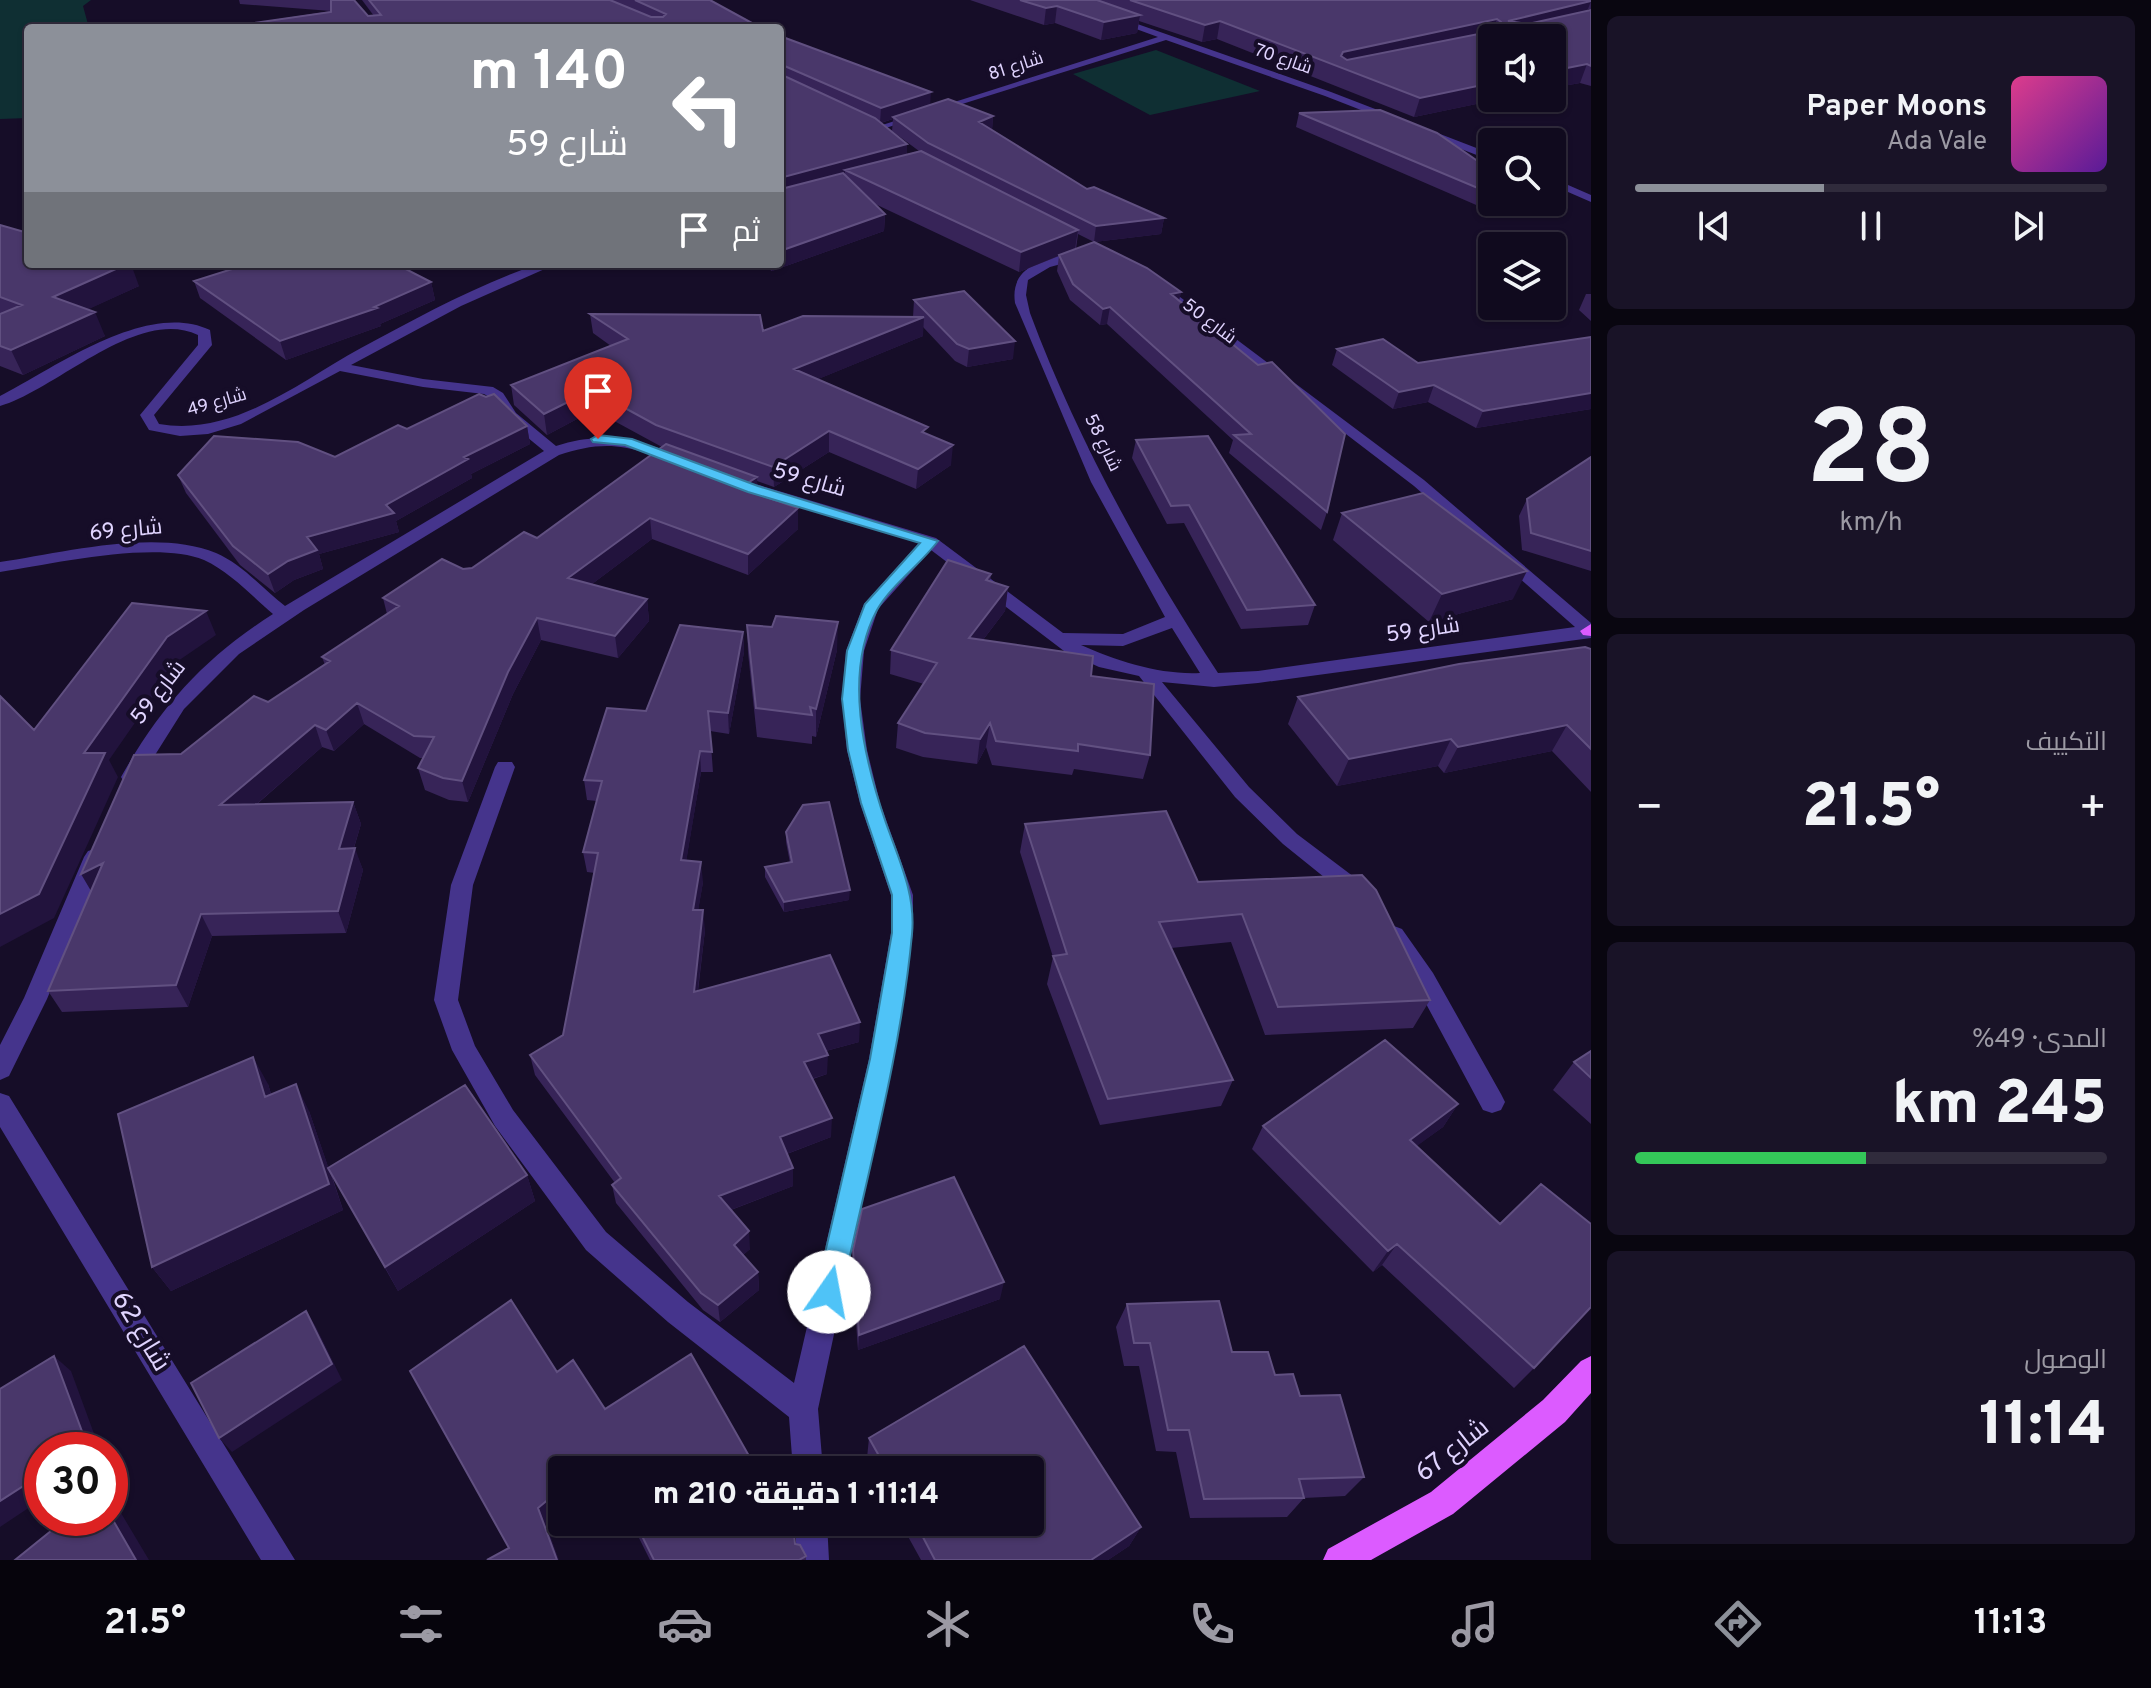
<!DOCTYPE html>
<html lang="ar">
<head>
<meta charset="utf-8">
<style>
	body { margin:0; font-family:Overpass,Cairo,sans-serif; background:#191327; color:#f1f3f6; direction:rtl; height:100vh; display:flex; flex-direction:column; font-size:30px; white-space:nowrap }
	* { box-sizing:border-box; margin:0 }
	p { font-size:26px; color:#9c9aa4 }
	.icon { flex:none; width:44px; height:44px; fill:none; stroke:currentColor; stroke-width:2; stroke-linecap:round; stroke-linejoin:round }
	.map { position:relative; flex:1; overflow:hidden; direction:ltr }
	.panel { display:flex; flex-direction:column; gap:16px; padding:16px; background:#090610; width:560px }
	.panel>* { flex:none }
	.guide { position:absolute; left:24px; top:24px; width:760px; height:244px; border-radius:8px; box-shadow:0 2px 6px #0004,0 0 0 2px #302b3c; direction:rtl; background:#8c9099; color:#fff; overflow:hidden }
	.controls { position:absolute; left:1478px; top:24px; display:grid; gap:16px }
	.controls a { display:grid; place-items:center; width:88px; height:88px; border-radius:8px; background:#100a1e; box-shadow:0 2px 6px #0004,0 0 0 2px #302b3c; font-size:40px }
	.speed { position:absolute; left:24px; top:1432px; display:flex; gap:16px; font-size:40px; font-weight:700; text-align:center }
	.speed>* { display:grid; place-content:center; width:104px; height:104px; border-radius:50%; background:#100a1e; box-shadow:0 2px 6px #0004,0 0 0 2px #302b3c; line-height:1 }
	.speed .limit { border:12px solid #d22; background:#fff; color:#111 }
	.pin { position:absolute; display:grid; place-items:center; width:68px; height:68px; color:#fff; margin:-82px -34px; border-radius:50% 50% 50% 0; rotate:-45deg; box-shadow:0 0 8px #0007 }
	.pin .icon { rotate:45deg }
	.me { position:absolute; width:88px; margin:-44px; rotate:12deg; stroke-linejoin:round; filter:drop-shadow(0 0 6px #0008) }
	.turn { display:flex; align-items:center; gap:28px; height:168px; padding:0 24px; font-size:36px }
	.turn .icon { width:104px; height:104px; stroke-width:2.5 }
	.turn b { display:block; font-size:56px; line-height:68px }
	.then { display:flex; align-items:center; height:76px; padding:0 24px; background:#0003; gap:16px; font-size:30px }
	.big { font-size:60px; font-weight:800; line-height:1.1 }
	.panel .card { flex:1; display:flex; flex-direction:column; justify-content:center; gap:12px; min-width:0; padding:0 28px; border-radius:12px; background:#191327 }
	.panel .dial { align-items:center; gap:0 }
	.dial b { font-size:104px; line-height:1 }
	.song { display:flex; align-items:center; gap:24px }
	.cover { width:96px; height:96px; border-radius:12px; background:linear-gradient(135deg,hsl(330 70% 55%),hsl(270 70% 35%)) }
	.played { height:8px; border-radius:4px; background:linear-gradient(90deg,#8c9099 40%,#302b3c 40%) }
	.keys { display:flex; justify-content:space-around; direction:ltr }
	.heat { display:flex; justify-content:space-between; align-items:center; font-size:44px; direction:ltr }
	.charge { height:12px; border-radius:6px; background:linear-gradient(90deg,#34c759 49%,#302b3c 0) }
	.trip { position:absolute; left:548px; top:1456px; width:496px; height:80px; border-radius:8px; background:#100a1e; box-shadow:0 2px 6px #0004,0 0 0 2px #302b3c; font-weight:800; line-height:80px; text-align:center; direction:rtl }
	.tabs { display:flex; height:128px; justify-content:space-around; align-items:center; background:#06040c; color:#9c9aa4 }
	.tabs .icon { width:56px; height:56px }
	.tabs .current { color:#8c9099 }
	.tabs b { font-size:36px; color:#f1f3f6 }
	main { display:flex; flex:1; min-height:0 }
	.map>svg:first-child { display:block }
	.green { fill:#0f2f33 }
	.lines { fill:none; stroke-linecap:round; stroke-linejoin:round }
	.minor { fill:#45348c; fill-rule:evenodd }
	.major { fill:#dc5bff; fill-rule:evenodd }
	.wall { fill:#372458; fill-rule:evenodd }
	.shaded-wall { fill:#22133d }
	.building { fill:#49376a; stroke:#615081; stroke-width:2; fill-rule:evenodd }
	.route { fill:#4fc3f7; stroke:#337fa1; stroke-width:2 }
	.labels { text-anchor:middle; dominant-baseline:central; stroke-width:8; stroke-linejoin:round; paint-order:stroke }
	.far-street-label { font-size:18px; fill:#e0d4ff; stroke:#160d28 }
	.street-label { font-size:22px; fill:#e0d4ff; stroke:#160d28 }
	.near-street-label { font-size:26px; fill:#e0d4ff; stroke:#160d28 }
</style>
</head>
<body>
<main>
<section class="panel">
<div class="card">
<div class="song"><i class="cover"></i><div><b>Paper Moons</b><p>Ada Vale</p></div></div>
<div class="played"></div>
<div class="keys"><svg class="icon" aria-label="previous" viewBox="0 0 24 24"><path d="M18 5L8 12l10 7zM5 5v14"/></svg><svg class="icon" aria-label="pause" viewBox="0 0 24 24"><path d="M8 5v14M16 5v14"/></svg><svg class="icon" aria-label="next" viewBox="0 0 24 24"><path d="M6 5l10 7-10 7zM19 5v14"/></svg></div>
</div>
<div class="card dial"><b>28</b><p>km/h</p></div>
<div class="card"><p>التكييف</p>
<div class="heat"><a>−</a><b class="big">21.5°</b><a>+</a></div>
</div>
<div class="card"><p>المدى · 49%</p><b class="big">245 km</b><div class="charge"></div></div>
<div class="card"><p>الوصول</p><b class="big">11:14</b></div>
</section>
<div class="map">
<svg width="1591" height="1560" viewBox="0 0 1591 1560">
	<rect width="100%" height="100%" fill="#160d28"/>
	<path class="green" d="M0,0H91L83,6L89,28H28V118L0,119Z
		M1156,50L1260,91L1150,115L1073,74Z"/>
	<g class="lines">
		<path class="minor" d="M1057,0H1069L1331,92L1492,154V161L1325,96L1166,40L876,131V127L1158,37Z
			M1552,178L1591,195V202L1552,185Z
			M1083,250L1089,254L1087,257L1050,267L1028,280L1026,295L1030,313C1077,439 1144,560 1218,673L1258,671L1575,627L1414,486L1152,286L1150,283L1156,279L1424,480L1591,623V638L1258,683L1214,687L1162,682L1249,787L1297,834L1366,886L1369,892L1366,898H1350L1283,844L1235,797L1139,676L1099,667L1064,651L931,550L878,609L864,651L860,699L867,750L880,803L913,895V933L893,1059L818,1409L823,1470H793L789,1417L668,1322L586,1250L495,1126L452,1050L434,1000L451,885L495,767L498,762H512L515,767L473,885L458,1000L475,1046L513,1110L606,1232L688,1302L794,1383L869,1059L891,933V895L860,803L847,750L842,699L846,651L864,604L919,543L726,482L734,477L739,479L936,538L1063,633L1123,634L1165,617L1091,482L1015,303C1009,262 1052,258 1083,250ZM1172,628L1200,673C1160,675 1117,661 1081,645L1123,646Z
			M538,264H556L461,306L351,365L423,379L493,387L503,393L516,413L556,446C603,430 642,441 687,458V464C674,467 658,457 645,453C615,442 589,445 559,455L304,610L239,654L184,709L138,782H124L121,777C161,706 204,658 273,614C252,596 230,572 204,560C156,540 52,564 0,572V562C62,553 156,528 216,553C242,564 263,589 285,606L544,451L505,419L493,399L484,394L423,387L340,371L241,424L208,434L180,436L149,430L140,415L198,345V335C138,306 56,390 0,406V396C56,367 147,300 210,330L212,345L154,415L159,424C234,437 299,382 361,348C418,317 477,285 538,264Z
			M95,849L102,851L106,857L47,999L9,1076L0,1080V1045L24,998L84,857L88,851Z
			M1394,926L1402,929L1433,973L1501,1094L1505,1102L1501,1110L1492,1113L1483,1110L1417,987L1383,935L1386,929Z
			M0,1093L9,1096L295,1560H261L0,1127Z
			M795,1522H827L829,1560H797Z"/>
		<path class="major" d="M1591,624V636L1583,635L1580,631Z
			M1591,1356V1393L1565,1422L1453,1514L1371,1560H1323L1328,1549L1431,1492L1543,1400L1581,1361Z"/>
	</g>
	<path class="wall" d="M239,0H354L368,16H374L362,0H710L761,28H219L331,11L240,4Z
		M970,0H1591V10L1588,9L1587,11L1591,10V86L1580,83L1552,88V38L1492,98H1505L1414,117L1217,39L1202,42L1139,21L1137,33L1101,40L1055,23L1044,25Z
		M780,36L930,105L993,116L992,130L1087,189L1164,218L1161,234L1094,242L1181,292L1179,300L1327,512L1321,530L1229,453L1233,440L1107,324L1100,325L1070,300L1057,271L1059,256L1019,272L873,203L885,214L884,231L772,271L759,264H780ZM893,119L892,131L919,151L907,154L881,123ZM1078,234L1094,242L1076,249Z
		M1299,113L1492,171V202H1503L1497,214L1296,127Z
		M0,225L139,286L88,309L105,336L23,375L0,366Z
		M194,281L431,282L435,300L380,324L381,326L286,360L200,298Z
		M1586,294H1591V321L1579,310Z
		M914,300L1013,359L967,367L955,361L923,327V336L818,379L928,435L951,465L916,489L829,452L774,487L757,481V494L798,529L748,575L652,539L592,584L647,599L649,621L618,658L541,640L513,694L468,802L449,800L425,790L418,768L423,758H420L364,724L334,751L322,747L256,805L353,802L361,824L354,848L363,870L346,933L212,936L188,1007L62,1012L48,991L181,754L268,702L325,665L322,657L387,614L383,598L463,569L472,568L537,538L662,447L594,410L547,435L514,405L511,385L611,346L593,333L590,314L763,331L913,317Z
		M1591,337V409L1476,428L1428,402L1393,409L1332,365L1337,349L1418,363Z
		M527,426L530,444L471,474L472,478L396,521L399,532L319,554L323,569L294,580L275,593L240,565L186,493L178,475L335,457L407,429Z
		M1136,440L1315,605L1308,625L1241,629L1184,523L1167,524L1132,458Z
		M1591,457V571L1522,550L1519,516L1527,499Z
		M1342,513L1513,599L1429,622L1333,540Z
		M991,574L990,581L1008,587L1005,611L983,640L1091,676L1150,755L1143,779L1074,769L1072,775L992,765L986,747L977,764L923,757L896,748L898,723L924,684L890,674L891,650Z
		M747,625L837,650L816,737L812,736V744L757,737L748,653Z
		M743,632L744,652L729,734L710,731L713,772H701L686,861L703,882L698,910L705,930L698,991L859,1042L826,1051L827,1074L813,1079L831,1137L787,1154L793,1168V1186L731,1210L750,1249L743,1255L758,1272L759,1290L720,1322L703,1310L616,1203L612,1185L615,1183L535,1075L530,1055L563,1035L595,873L587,872L583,852L597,801L587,800L584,780L646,711Z
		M1591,649V792L1552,751L1444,773L1438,766L1337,786L1288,724L1298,697Z
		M1025,824L1198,882L1430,1000L1413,1028L1265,1035L1231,942L1171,948L1233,1080L1221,1106L1100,1125L1047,984L1053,957L1020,852Z
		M786,832L849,900L784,912L765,877V867L790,863L786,842Z
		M1591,1051V1124L1553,1090L1574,1062Z
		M268,1084L271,1094L309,1111L328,1167L527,1175L535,1201L398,1291L331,1173L343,1210L171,1291L152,1267Z
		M1458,1104L1443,1127L1416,1146L1534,1368L1514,1388L1382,1265L1373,1272L1252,1149L1263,1126Z
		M853,1250L1000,1299L858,1350L852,1266Z
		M1127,1304L1232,1352L1275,1375L1300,1396L1364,1477L1345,1496L1304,1498L1287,1517L1190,1518L1176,1452L1156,1451L1139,1366H1124L1116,1327Z
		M1024,1346L1141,1527L1129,1546L1108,1560H921L900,1522H1030V1470H873L867,1458L869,1438Z
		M631,1522H787L795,1544L806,1556V1560H650Z"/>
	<path class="shaded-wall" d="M1591,1L1585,17L1502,38L1508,21Z
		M1057,6L1055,23L1044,25L1046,8Z
		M1140,15L1137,33L1101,40L1104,22Z
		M1497,19L1491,36L1344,69L1341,56L1343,52Z
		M1220,21L1217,39L1202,42L1205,25Z
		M1587,64L1580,83L1552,88V71Z
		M1492,83V98H1505L1414,117L1420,98Z
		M931,92L930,107L893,117V119L880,123L881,108Z
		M993,116L992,131L979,122Z
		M907,144V160L845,170V177L780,195V178Z
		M885,214L884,231L772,271V264H780V251Z
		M1164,218L1161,234L1094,242L1096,226Z
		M1078,230L1075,249L1019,272L1021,252Z
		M127,264H131L139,286L63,321L53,297Z
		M431,282L435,300L380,324L381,326L286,360L280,341L374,307Z
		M1181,292L1177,309L1171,294Z
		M1110,307L1107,324L1100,325L1103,309Z
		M95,312L105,336L23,375L11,350Z
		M924,317L923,336L794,389V369Z
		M1015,341L1013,359L967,367L969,349Z
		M1434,385L1428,402L1393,409L1399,392Z
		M592,390L594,410L547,435L544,414Z
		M1591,393V409L1476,428L1483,411Z
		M527,426L530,444L471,474L472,478L396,521L399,532L319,554L323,569L294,580L275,593L268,574L307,537L386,505L464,457Z
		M829,431V452L774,487L773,467Z
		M953,445L951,465L916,489L918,469Z
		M757,477L758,498L740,488Z
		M798,508V529L748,575V554Z
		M650,518L652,539L572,599L568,578Z
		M1527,571L1513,599L1429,622L1442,594Z
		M1008,587L1005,611L966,662L969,638Z
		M647,599L649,621L618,658L615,636Z
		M206,611L216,635L178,661L109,760L118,777L54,918L0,947V914L84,753L167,637Z
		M537,618L541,640L513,694L468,802L462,781L508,672Z
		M838,622L837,650L816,737V709Z
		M743,632L744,652L729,734L728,713Z
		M357,703L364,724L334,751L326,730Z
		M990,723L986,747L977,764L980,739Z
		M315,725L322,747L230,827L220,805Z
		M1567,725L1552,751L1444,773L1458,747Z
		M1451,739L1438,766L1337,786L1349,759Z
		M700,751L701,772L683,881L681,860Z
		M353,802L361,824L347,870L339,849Z
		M355,848L363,870L346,933L338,911Z
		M701,862L703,882L695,930L693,910Z
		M103,863L94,896L81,874Z
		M850,890L849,900L784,912V902Z
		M703,910L705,930L695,1012L694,992Z
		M201,914L212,936L188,1007L176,985Z
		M860,1022L859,1042L818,1053V1034Z
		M828,1055L827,1074L804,1081V1062Z
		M253,1057L268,1084L280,1123L265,1097Z
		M296,1084L309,1111L343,1210L171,1291L152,1267Z
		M1458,1104L1443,1127L1395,1162L1410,1140Z
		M832,1118L831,1137L781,1156L780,1137Z
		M793,1168V1186L720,1214L719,1196Z
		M527,1175L535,1201L398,1291L385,1267Z
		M749,1231L750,1249L735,1262L734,1245Z
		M1397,1244L1382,1265L1373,1272L1388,1251Z
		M758,1272L759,1290L720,1322L718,1305Z
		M1004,1282L1000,1299L858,1350L859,1335Z
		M306,1311L316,1327L342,1380L232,1452L219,1438Z
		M54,1356L71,1371L100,1450H80Z
		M602,1457L606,1470H585Z
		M42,1474V1499L0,1527V1501Z
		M562,1488V1515L547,1527L559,1560H557L538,1508Z
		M110,1504L121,1513L149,1560H136L110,1515Z
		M1141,1527L1129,1546L1108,1560H1091Z"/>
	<path class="building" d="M331,0H354L368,16L381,15L369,0H610L651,17H663L666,14L635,0H710L761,28H219L331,12Z
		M1020,0H1097L1140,15L1104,22L1057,6L1046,8Z
		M1130,0H1589L1591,1L1508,21L1528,24L1591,10V66L1587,64L1552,71V38H1492V83L1420,98L1220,21L1205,25ZM1497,19L1501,22L1499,30L1347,60L1341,56L1343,52Z
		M780,36L931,92L881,108L780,64Z
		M780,74L875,118L907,144L780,178Z
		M948,99L993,116L979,122L1087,189L1094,187L1164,218L1096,226L928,143L893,117Z
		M1380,110L1437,133L1492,171V194L1299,113Z
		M921,151L1078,230L1021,252L845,170Z
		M843,173L885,214L780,251V187L781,189Z
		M0,225L28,233V264H127L53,297L95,312L11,350L0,346V314L22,305L0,297Z
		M1094,242L1147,268L1181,292L1171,294L1258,365L1272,362L1345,434L1327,512L1234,435L1251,434L1110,307L1103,309L1073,284L1059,255Z
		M248,264H396L431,282L374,307L377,308L280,341L194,281Z
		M964,291L1015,341L969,349L957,344L914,300Z
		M590,314L760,315L763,331L803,316L924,317L794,369L928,427L922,432L953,445L918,469L829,431L773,467L656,425L592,390L544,414L511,385L628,339Z
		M1591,337V393L1483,411L1434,385L1399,392L1337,349L1383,339L1418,363Z
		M479,394L486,397L494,394L527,426L464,457L468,459L386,505L394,513L307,537L317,550L288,561L268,574L233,546L178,475L214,436L298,442L335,457L398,425L407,429Z
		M1208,436L1315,605L1247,610L1189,505L1171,506L1136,440Z
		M666,444L757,477L740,488L798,508L748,554L650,518L568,578L647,599L615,636L537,618L508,672L462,781L443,778L418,768L434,737L414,736L357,703L326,730L315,725L220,805L353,802L339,849L355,848L338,911L201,914L176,985L48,991L103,863L81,874L134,755L181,754L254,696L268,702L330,661L322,657L399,606L383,598L442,559L463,569L472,568L524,532L537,538Z
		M1591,457V551L1531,533L1527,499Z
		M1423,493L1527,571L1442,594L1342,513Z
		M948,560L991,574L986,580L1008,587L969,638L1093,656L1091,676L1154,684L1150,755L1078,744V751L996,741L990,723L980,739L925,733L898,723L937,663L891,650Z
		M132,603L206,611L167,637L84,753H105L39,894L0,914V696L34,730Z
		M776,616L838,622L816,709L810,707L812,715L756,708L747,625L772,627Z
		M680,625L743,632L728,713L708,711L712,752L700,751L681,860L701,862L693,910H703L694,992L830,955L860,1022L818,1034L828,1055L804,1062L832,1118L780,1137L793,1168L719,1196L749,1231L734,1245L758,1272L718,1305L701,1293L612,1185L621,1178L530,1055L563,1035L598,853L583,852L602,781L584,780L607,708L646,711Z
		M1585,647L1591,649V749L1567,725L1458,747L1451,739L1349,759L1298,697L1459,664Z
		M829,802L850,890L784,902L765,867L792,862L786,832L803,805Z
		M1166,811L1198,882L1362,875L1376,890L1430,1000L1278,1007L1242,914L1159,922L1233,1080L1108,1099L1053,956L1067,954L1025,824Z
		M1385,1040L1458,1104L1410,1140L1500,1224L1541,1184L1591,1224V1307L1534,1368L1397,1244L1388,1251L1263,1126Z
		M1591,1051V1078L1574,1062Z
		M253,1057L265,1097L296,1084L329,1184L152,1267L118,1114Z
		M465,1085L527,1175L385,1267L328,1168Z
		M954,1177L1004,1282L859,1335L853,1250L862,1209Z
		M511,1300L557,1372L573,1360L605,1409L691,1354L757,1470H608L602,1457L585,1470H562V1488L538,1508L557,1560H487L509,1548L410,1371Z
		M1219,1301L1232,1352H1268L1275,1375L1293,1374L1300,1396L1340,1395L1364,1477L1299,1479L1304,1498L1204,1499L1189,1430H1168L1150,1343H1134L1127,1304Z
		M306,1311L332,1364L219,1438L191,1383Z
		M1024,1346L1141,1527L1091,1560H935L915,1522H1030V1470H887L869,1438Z
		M54,1356L87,1445L80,1450H42V1474L0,1501V1389Z
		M110,1515L136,1560H15L67,1518H110Z
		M635,1522H787L794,1534L795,1544L800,1545L806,1556L799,1560H654Z"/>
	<path class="route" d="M598,435L632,439L758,486L938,541C920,565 891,585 877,610C843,673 864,759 886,823C899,860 916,895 912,934C901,1054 867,1174 842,1292L838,1301L829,1305L820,1301L816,1292L870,1059L892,933V895L861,803L848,750L842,699L847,651L865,604L920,543L748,492L625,445L593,442L591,439Z"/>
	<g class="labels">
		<g class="far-street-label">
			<text transform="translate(1283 60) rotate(19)">شارع 70</text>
			<text transform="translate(1016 67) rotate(-18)">شارع 81</text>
			<text transform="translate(1209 322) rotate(37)">شارع 50</text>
			<text transform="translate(217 403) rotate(-16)">شارع 49</text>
			<text transform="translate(1102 443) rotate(64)">شارع 58</text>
		</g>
		<g class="street-label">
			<text transform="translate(809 481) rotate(16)">شارع 59</text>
			<text transform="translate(126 531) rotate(-5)">شارع 69</text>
			<text transform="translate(1423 631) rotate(-8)">شارع 59</text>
			<text transform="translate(159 693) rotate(-52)">شارع 59</text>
		</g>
		<g class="near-street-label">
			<text transform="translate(140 1332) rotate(59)">شارع 62</text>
			<text transform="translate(1453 1451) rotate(-38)">شارع 67</text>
		</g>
	</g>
</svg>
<div class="controls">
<a><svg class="icon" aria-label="sound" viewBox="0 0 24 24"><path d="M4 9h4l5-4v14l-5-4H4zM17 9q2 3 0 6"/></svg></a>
<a><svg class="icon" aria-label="search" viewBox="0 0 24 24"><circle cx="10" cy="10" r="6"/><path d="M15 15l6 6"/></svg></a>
<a><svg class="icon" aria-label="layers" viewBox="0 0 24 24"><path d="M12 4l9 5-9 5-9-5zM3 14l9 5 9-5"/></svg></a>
</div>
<div class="speed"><div class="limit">30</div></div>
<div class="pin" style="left:598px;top:439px;background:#d93025"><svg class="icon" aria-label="arrive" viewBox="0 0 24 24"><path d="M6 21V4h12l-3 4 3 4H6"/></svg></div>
<svg class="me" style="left:829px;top:1292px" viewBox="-20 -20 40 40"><circle r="19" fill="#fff"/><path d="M0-13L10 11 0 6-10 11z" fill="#4fc3f7"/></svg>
<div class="trip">11:14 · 1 دقيقة · 210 m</div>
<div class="guide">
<div class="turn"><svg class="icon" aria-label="left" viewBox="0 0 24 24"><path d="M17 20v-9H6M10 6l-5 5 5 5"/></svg><div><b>140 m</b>شارع 59</div></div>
<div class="then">ثم<svg class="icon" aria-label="arrive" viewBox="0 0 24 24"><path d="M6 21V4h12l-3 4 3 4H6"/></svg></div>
</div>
</div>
</main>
<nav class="tabs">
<b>11:13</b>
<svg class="icon current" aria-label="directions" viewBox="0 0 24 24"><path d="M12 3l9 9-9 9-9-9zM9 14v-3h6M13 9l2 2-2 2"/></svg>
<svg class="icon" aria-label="music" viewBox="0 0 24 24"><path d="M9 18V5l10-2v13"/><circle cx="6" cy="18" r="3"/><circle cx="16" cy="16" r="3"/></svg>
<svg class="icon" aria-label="phone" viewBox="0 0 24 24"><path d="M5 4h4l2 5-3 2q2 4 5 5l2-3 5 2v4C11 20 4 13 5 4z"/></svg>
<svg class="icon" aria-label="climate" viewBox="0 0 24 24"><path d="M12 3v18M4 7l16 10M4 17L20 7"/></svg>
<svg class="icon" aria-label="car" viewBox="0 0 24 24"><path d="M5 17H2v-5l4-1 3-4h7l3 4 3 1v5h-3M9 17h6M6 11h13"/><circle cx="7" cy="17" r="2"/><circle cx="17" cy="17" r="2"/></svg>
<svg class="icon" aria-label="filters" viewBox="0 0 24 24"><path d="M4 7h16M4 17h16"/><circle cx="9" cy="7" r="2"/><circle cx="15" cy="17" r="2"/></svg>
<b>21.5°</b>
</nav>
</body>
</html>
